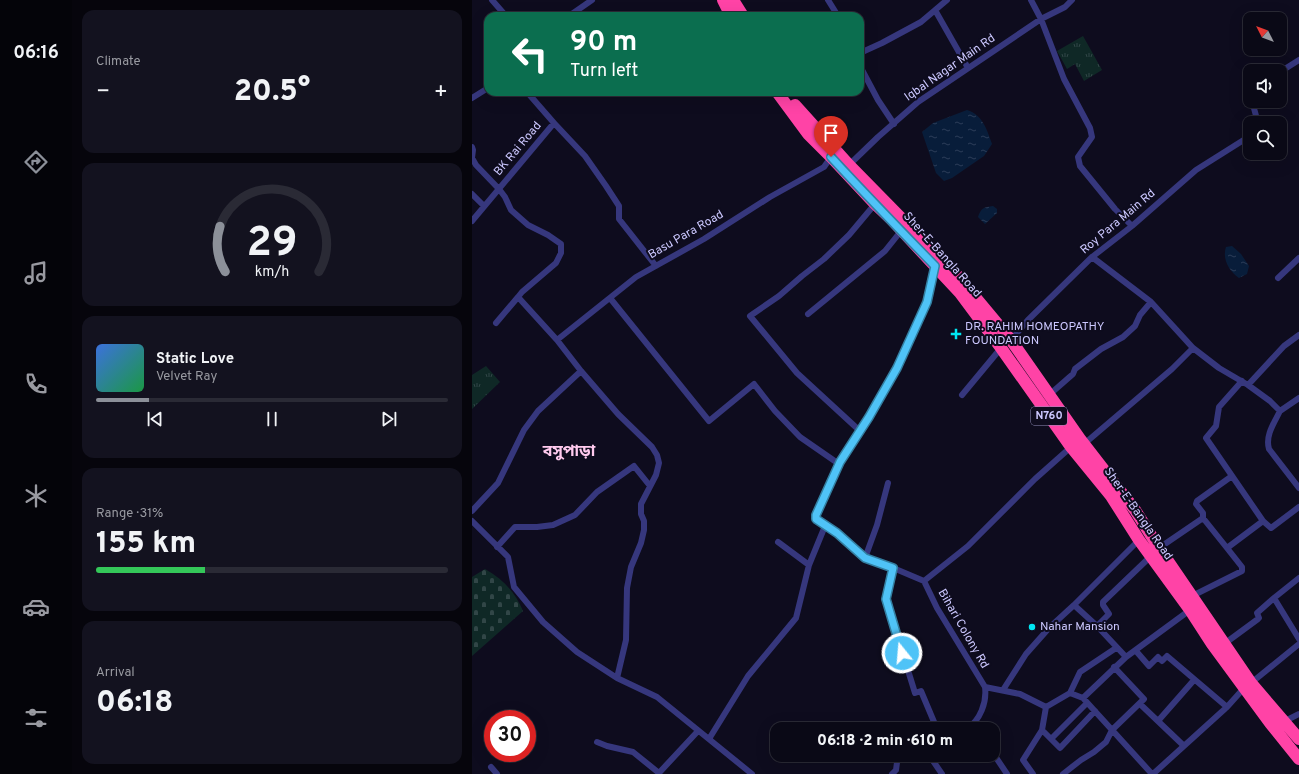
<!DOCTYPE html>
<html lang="en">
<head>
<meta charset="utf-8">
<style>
	body { margin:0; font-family:Overpass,"Noto Sans Bengali",sans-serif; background:#13121f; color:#f1f3f6; height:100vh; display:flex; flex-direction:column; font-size:15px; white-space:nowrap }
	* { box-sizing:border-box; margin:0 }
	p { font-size:13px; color:#999aa1 }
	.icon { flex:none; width:22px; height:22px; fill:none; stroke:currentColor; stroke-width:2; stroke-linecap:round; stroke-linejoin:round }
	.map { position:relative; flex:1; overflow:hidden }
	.details { display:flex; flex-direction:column; gap:10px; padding:10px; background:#06050c; width:400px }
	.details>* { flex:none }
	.banner { position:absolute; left:12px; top:12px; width:380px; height:84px; border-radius:12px; box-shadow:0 4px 16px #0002,0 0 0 1px #2a2a35; background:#0b6e4f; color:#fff; overflow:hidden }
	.needle { width:26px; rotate:312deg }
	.fabs { position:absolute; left:771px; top:12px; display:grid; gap:8px }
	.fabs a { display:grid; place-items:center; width:44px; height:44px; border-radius:8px; background:#0a0916; box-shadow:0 4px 16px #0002,0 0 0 1px #2a2a35; font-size:20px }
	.speed { position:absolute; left:12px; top:710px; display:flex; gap:8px; font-size:20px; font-weight:700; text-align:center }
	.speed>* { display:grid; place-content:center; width:52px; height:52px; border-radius:50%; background:#0a0916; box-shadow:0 4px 16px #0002,0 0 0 1px #2a2a35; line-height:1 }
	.speed .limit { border:6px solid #d22; background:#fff; color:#111 }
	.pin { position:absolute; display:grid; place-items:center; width:34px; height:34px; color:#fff; margin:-41px -17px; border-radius:50% 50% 50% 0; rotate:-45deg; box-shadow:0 0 4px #0007 }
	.pin .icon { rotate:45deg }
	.me { position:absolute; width:44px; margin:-22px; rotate:343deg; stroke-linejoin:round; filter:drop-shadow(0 0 3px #0008) }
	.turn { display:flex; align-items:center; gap:14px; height:84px; padding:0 20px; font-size:18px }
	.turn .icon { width:52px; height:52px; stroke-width:2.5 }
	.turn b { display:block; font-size:28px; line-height:34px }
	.big { font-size:30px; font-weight:800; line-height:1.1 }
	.details .tile { flex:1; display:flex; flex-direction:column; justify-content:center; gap:6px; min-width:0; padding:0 14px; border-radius:12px; background:#13121f }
	.details .dial { align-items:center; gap:0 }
	.dial svg { height:104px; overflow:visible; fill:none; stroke:#2a2a35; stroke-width:7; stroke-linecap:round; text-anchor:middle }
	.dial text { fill:#f1f3f6; stroke:none }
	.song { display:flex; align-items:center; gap:12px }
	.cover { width:48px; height:48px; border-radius:6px; background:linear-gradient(135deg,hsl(220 70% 55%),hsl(140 70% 35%)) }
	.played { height:4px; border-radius:2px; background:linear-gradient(90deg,#8c9099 15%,#2a2a35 15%) }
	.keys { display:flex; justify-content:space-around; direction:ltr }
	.heat { display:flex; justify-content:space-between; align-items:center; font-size:22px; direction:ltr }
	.charge { height:6px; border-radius:3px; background:linear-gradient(90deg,#34c759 31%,#2a2a35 0) }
	.trip { position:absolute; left:298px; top:722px; width:230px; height:40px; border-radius:12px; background:#0a0916; box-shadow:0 4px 16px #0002,0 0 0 1px #2a2a35; font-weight:800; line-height:40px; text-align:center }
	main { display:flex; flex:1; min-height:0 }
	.tab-bar { display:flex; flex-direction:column; width:72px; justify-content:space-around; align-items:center; background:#040409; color:#999aa1 }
	.tab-bar .icon { width:28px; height:28px }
	.tab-bar .on { color:#8c9099 }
	.tab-bar b { font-size:18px; color:#f1f3f6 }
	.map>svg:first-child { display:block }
	.grass { fill:url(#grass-tufts) }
	.cemetery { fill:url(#cemetery-stones) }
	.water { fill:url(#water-ripples) }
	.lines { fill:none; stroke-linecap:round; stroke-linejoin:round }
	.street { stroke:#36377d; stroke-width:6 }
	.highway { stroke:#ff43a6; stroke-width:12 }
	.route-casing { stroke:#337fa1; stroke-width:10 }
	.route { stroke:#4fc3f7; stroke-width:7 }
	.poi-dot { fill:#00e7f3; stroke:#0e0c1e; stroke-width:1.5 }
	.labels { text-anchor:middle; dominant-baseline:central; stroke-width:4; stroke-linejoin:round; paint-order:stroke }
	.shield { fill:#0e0c1e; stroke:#9390bc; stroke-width:1 }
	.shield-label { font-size:11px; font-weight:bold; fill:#ccc8ff }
	.street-label { font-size:12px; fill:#ccc8ff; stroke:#0e0c1e }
	.poi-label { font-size:12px; fill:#ccc8ff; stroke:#0e0c1e; text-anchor:start }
	.district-label { font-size:16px; font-weight:bold; fill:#ffcaee; stroke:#0e0c1e }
</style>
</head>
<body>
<main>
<nav class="tab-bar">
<b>06:16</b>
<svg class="icon on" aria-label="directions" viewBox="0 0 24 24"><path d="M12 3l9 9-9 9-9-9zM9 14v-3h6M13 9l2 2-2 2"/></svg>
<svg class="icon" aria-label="music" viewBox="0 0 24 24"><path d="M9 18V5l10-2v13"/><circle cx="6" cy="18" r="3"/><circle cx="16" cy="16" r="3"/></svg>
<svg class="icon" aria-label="phone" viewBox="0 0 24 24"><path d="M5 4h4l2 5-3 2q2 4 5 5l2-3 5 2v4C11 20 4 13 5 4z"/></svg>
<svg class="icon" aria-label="climate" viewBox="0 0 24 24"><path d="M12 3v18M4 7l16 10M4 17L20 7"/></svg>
<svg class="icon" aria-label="car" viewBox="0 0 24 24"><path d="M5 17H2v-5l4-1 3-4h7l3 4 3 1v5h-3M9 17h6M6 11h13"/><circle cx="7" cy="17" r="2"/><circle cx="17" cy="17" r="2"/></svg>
<svg class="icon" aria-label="filters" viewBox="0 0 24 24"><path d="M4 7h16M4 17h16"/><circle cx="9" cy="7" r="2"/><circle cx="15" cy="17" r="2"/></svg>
</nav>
<section class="details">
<div class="tile"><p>Climate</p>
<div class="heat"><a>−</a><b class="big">20.5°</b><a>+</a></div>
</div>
<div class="tile dial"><svg viewBox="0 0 100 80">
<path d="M14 69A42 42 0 1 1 86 69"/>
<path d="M14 69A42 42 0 0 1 10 34" stroke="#8c9099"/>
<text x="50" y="56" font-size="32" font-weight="700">29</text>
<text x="50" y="72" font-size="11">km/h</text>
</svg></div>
<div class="tile">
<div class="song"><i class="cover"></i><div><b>Static Love</b><p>Velvet Ray</p></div></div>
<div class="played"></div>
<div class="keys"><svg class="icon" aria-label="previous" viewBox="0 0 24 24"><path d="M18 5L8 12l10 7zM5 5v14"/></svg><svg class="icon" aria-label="pause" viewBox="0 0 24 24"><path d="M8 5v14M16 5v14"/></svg><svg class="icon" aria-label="next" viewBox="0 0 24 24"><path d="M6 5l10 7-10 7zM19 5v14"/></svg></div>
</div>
<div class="tile"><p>Range · 31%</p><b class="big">155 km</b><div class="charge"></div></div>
<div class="tile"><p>Arrival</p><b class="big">06:18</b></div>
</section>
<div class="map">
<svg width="827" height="774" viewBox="0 0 827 774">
	<defs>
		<pattern id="grass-tufts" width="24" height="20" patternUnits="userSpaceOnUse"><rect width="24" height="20" fill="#0f2826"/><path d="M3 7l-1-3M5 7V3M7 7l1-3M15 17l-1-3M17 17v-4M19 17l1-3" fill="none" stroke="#314647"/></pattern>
		<pattern id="cemetery-stones" width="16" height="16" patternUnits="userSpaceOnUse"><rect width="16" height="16" fill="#0f2826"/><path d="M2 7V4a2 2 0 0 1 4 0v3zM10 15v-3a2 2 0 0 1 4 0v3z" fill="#314647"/></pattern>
		<pattern id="water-ripples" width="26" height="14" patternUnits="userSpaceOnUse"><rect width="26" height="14" fill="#081d3a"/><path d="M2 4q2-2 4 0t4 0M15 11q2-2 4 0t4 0" fill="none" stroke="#2b3c58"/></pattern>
	</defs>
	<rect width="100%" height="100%" fill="#0e0c1e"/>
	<path class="grass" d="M611,36L630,70L612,81L603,64L595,69L585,51Z
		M14,366L28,382L0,409V375Z"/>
	<path class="cemetery" d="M13,569C31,579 43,592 51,611L0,656V577Z"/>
	<path class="water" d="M495,110C511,115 515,130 520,144L512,156L480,178L472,181L464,173L450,132L461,123Z
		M521,206L525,209V213L513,224L506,217C509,208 512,207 521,206Z
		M760,246L769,254L777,266L775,274L767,278C757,271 750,259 754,247Z"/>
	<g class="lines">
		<path class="street" d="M20,0L34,16
			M356,0L366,16
			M559,0L569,19L592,79L618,128L620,137L606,157L608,166L643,209L660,226
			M463,10L496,68
			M97,16L120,0
			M388,53L410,43L449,22L475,0
			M388,66L406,100L422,124
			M808,72L827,60
			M0,98L16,88
			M780,101L786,123
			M82,123L113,156L134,186L147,206V219L184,266
			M0,147L1,150L0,158
			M0,158L4,165L27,189L33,197L39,210L56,225L76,235L89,244V253L84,263L50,292L46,297L85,340L109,371L146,414L180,447L185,455L187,463L184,475L169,504V514L172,521V530L169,543L159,567L155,588L154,640L145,678L185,697L280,774
			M377,165L406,137L446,102L569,19L593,7L600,0
			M0,194L12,206
			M0,221L82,123L55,92
			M620,257L679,302L721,348L747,368L776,385L798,401L808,411L827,398
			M806,278L827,258
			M138,298L237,421L282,384L303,411L328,437L367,464
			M336,314L413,251L429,231
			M24,323L46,297
			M85,340L164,277L232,239L298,197L352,167L359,157
			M539,340L556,320L620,257L660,226L724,170L778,136
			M770,381L747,407L744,426L734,438L791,521
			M776,385L812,346L827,335
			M490,395L529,348
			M577,395L601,374L603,369L629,349L651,337L663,326L668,315L679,302
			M808,411C802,423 793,436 797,449L827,488
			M388,431L325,373L278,316L307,296L330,276L352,259L377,235L403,204
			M612,444L700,369L721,348
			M0,511L26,483L52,430L66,411L109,371
			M731,518V513L724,504L725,501L760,476
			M0,521L36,557L42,587L71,622L105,652L145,678
			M353,526L365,533L393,558L407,562L452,581L496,546L563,479L599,447
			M306,542L337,565
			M25,547L43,527H65L81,525L103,515L125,492L162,466L178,486
			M687,548L731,518L755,548
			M393,558L405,525L416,483
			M421,568L414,599L443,693L449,691L465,729
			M827,578L802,598L827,639
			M452,581L465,608L513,687C515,703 508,720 495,729
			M720,596L770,571V567L755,548L791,521L799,528L827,507
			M625,626L637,614L631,605V602L679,556
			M752,644L786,619L787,618L785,613L802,598
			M664,651L677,666L686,657L690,661L695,656L755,707
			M654,657L625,626L602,605L667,540
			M779,683L827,644
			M513,687L548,694L574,707L598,693L611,698L654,657L718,610
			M531,690L554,654L577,628L602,605
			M598,693L608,672L644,648
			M611,698L680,774
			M668,704L711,745
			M686,721L722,680
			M813,721L827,714
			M570,730L588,748L623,711
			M237,739L276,676L324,618L337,565L353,526L344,519V515L368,462L397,417L425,368L455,302L463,266
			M579,739L615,703
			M125,742L135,746L161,752L187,773
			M521,753L535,774
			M457,755L470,774
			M19,767L25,774
			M186,774L226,731
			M420,774L424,770L426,755
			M561,774L551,760L570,730L574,707
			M591,774L609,760L622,752L634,742L640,730L672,699L642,667
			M681,774L755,707L772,688"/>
		<path class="highway" d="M251,0L259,16
			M261,0L271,16
			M305,92L336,134L359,157L403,204L420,220L488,293L529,348L599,447L639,496L667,540L718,610L740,644L798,723L827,759
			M323,105L377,165L484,274L539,340L608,439L663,510L687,548L779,683L827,739"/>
	</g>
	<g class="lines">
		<defs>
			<path id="route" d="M359,157C393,194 428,230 463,266L455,302L425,368L397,417L368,462L344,515V519L365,533L393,558L421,568L414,599L430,653"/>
		</defs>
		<use href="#route" class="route-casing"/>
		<use href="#route" class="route"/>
	</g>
	<g class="poi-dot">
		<path d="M482 328h4v4h4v4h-4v4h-4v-4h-4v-4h4z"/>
		<circle cx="560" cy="627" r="4"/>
	</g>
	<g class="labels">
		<rect class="shield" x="559" y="407" width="36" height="18" rx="3"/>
		<g class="shield-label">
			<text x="577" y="416">N760</text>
		</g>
		<g class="street-label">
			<text transform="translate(478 68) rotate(-35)">Iqbal Nagar Main Rd</text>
			<text transform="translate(46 149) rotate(-50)">BK Rai Road</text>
			<text transform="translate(646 222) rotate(-40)">Roy Para Main Rd</text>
			<text transform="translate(214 235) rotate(-30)">Basu Para Road</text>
			<text transform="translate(470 255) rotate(48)">Sher-E-Bangla Road</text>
			<text transform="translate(666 514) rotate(55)">Sher-E-Bangla Road</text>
			<text transform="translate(491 629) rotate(60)">Bihari Colony Rd</text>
		</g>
		<g class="poi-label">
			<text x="493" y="327">DR. RAHIM HOMEOPATHY<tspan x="493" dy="14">FOUNDATION</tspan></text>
			<text x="568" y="627">Nahar Mansion</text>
		</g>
		<g class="district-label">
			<text x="97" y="452">বসুপাড়া</text>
		</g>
	</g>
</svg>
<div class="fabs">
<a><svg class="needle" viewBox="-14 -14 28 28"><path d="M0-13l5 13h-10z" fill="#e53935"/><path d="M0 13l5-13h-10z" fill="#999aa1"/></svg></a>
<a><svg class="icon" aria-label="sound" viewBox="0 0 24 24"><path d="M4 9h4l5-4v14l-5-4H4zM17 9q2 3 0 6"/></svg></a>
<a><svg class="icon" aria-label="search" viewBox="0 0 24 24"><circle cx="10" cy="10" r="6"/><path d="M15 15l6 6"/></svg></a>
</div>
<div class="speed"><div class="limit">30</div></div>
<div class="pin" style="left:359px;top:157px;background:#d93025"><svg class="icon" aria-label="arrive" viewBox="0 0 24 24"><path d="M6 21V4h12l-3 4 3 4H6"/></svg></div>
<svg class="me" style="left:430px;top:653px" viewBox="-20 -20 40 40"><circle r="17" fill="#4fc3f7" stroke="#fff" stroke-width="3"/><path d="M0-11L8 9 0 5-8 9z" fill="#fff"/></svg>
<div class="trip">06:18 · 2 min · 610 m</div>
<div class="banner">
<div class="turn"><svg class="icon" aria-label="left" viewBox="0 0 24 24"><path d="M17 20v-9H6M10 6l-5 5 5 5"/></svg><div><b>90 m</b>Turn left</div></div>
</div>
</div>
</main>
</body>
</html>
